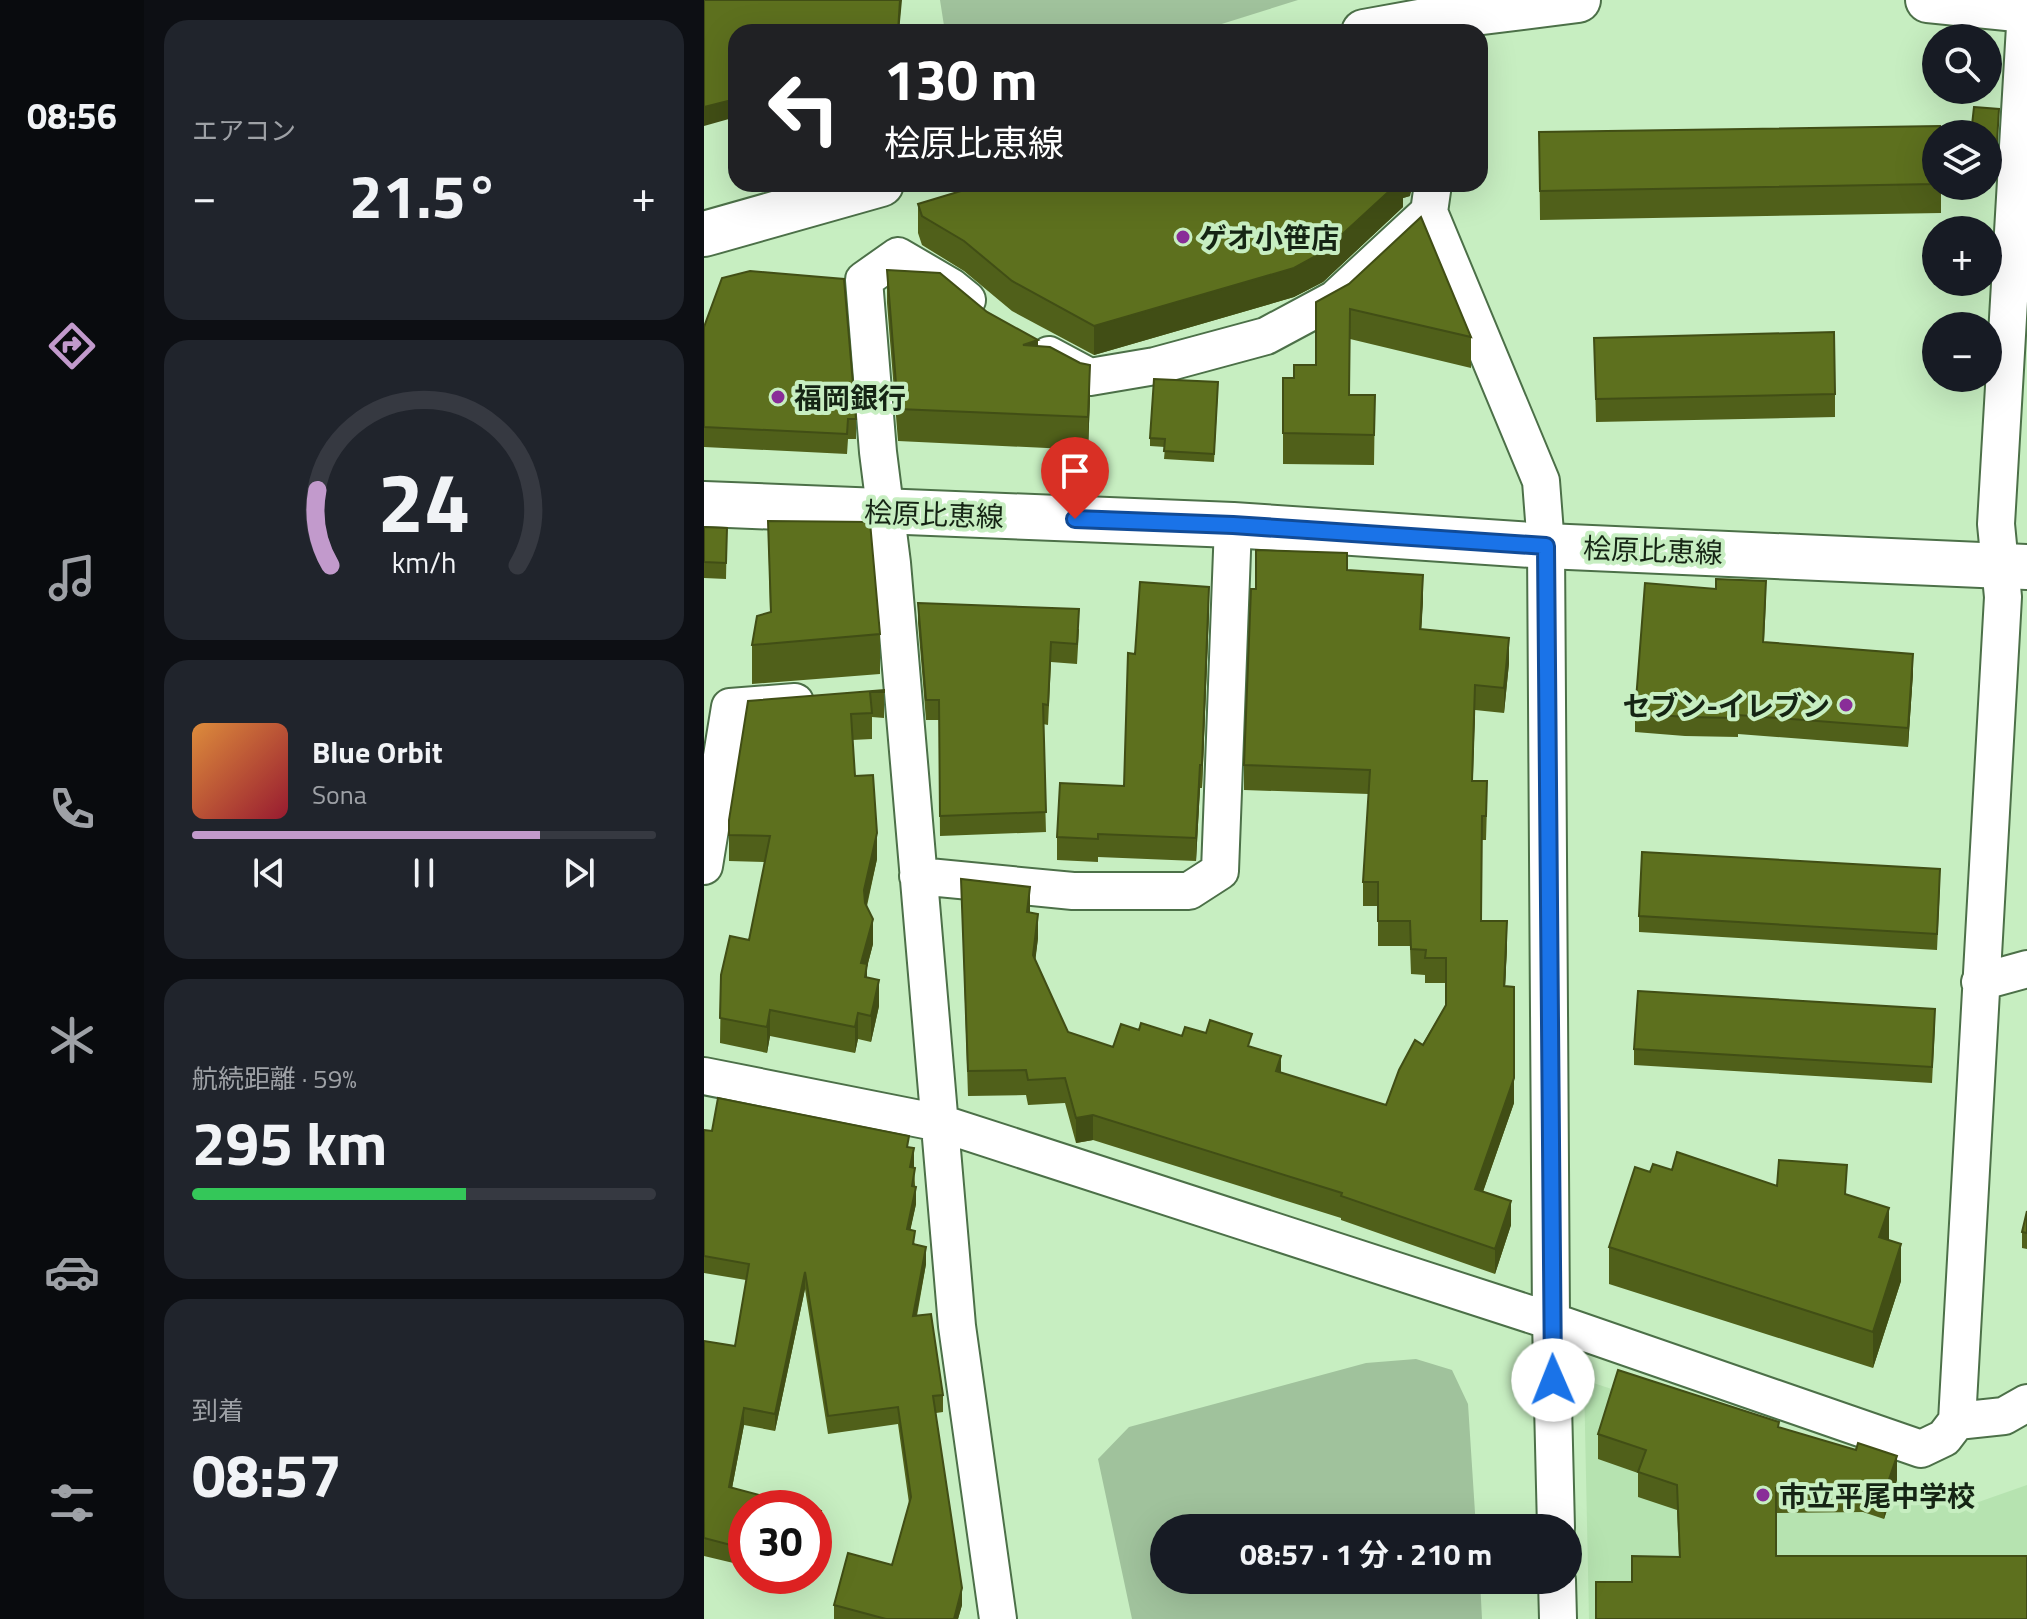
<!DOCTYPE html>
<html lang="ja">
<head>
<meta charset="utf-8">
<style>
	body { margin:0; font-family:"Titillium Web","Noto Sans JP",sans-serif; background:#20242c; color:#f1f3f6; height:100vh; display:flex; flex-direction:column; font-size:30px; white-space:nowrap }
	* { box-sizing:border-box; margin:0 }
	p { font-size:26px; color:#9ea1a6 }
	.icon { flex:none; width:44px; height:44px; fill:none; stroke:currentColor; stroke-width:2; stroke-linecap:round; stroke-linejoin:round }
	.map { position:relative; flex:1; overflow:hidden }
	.drawer { display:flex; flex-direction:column; gap:20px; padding:20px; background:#0d0f14; width:560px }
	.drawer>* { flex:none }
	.banner { position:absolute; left:24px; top:24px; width:760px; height:168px; border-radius:24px; box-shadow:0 8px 32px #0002; background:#202124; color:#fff; overflow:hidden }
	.fabs { position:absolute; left:1218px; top:24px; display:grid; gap:16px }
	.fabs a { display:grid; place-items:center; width:80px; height:80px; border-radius:50%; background:#171b24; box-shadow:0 8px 32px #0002; font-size:40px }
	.speed { position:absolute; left:24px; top:1490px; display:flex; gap:16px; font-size:40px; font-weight:700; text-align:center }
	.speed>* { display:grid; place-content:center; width:104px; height:104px; border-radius:50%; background:#171b24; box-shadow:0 8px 32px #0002; line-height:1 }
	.speed .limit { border:12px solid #d22; background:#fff; color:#111 }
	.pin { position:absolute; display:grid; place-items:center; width:68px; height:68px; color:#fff; margin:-82px -34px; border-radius:50% 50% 50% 0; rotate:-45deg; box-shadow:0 0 8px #0007 }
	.pin .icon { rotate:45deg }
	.me { position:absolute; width:88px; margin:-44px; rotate:359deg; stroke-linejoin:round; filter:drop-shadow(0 0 6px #0008) }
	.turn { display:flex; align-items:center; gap:28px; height:168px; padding:0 24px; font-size:36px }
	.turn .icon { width:104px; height:104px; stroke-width:2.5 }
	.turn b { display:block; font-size:56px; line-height:68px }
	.big { font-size:60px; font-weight:700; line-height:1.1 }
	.drawer .widget { flex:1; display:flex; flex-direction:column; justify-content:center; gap:12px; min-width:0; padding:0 28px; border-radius:24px; background:#20242c }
	.drawer .dial { align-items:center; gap:0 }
	.dial svg { height:208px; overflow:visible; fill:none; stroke:#363941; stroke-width:7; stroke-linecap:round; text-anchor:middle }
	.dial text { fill:#f1f3f6; stroke:none }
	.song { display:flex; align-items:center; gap:24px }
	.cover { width:96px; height:96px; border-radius:12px; background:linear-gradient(135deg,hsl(30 70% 55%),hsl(350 70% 35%)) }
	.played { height:8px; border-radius:4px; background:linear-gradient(90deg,#c29acc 75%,#363941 75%) }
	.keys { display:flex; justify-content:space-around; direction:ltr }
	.heat { display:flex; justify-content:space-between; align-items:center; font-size:44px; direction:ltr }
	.charge { height:12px; border-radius:6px; background:linear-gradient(90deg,#34c759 59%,#363941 0) }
	.trip { position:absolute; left:446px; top:1514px; width:432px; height:80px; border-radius:40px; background:#171b24; box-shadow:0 8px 32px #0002; font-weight:700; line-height:80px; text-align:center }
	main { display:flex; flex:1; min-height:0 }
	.tab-bar { display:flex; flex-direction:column; width:144px; justify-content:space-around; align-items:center; background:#090b0e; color:#9ea1a6 }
	.tab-bar .icon { width:56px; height:56px }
	.tab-bar .selected { color:#c29acc }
	.tab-bar b { font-size:36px; color:#f1f3f6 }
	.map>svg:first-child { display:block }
	.built { fill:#b6e3b0 }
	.green { fill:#a0c29c }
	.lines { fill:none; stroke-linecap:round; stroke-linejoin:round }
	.street-casing { stroke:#4c7048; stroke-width:40 }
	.secondary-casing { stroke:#4c7048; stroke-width:48 }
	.street { stroke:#fff; stroke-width:36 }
	.secondary { stroke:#fff; stroke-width:44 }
	.wall { fill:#50601a }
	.shaded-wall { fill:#414e15 }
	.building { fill:#5d701e; stroke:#414e15; stroke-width:2 }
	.route-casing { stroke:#114b97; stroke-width:20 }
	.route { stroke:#1a73e8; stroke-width:14 }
	.poi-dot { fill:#892d98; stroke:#c7eec1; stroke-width:3 }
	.labels { text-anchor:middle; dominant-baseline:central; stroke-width:8; stroke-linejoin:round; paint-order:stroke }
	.poi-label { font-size:28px; font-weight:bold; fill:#152414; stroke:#c7eec1; text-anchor:start }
	.street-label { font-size:28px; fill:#152414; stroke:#c7eec1 }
</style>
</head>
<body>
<main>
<nav class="tab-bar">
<b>08:56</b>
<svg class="icon selected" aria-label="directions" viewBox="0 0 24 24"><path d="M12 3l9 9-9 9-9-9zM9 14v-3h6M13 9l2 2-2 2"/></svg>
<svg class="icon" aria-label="music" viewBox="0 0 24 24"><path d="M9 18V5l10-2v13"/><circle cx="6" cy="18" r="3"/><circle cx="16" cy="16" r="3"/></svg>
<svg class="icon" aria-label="phone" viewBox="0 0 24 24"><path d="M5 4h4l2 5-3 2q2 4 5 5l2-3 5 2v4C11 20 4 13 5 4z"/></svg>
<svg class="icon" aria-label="climate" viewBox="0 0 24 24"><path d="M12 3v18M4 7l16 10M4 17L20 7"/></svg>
<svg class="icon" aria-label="car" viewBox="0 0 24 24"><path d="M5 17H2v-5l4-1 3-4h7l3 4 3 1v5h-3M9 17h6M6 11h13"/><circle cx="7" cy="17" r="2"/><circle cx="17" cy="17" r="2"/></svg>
<svg class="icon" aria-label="filters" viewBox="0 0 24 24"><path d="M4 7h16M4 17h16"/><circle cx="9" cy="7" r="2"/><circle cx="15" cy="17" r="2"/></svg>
</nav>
<section class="drawer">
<div class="widget"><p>エアコン</p>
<div class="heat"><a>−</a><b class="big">21.5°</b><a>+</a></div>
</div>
<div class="widget dial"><svg viewBox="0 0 100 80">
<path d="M14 69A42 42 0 1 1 86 69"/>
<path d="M14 69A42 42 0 0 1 9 40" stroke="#c29acc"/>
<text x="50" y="56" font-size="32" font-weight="700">24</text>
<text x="50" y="72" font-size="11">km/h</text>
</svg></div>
<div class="widget">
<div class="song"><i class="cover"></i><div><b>Blue Orbit</b><p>Sona</p></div></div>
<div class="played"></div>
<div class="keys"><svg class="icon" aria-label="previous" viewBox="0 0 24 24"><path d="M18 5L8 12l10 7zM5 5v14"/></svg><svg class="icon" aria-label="pause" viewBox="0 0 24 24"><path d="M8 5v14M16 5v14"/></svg><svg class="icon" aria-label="next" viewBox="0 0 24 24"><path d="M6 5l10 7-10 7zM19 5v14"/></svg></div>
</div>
<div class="widget"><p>航続距離 · 59%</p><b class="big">295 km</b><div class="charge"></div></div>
<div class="widget"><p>到着</p><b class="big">08:57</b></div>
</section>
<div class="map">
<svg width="1323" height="1619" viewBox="0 0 1323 1619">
	<rect width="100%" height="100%" fill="#c7eec1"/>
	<path class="built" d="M880,1380L1266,1505L1323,1485V1619H885Z"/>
	<path class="green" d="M236,0H594L492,32H241Z
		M712,1359L748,1370L764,1404L772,1528H460V1580H776L778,1619H428L394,1459L425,1427L662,1363Z"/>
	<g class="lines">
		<defs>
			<path id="street" d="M729,184L725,212L837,481L842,546L847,1321L852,1528
				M263,300L247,287L194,256L160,280L174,452L188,563L253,1326L294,1619
				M345,355L386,377L451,366L562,336L631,299L725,212
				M0,866L26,707L91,702
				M214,876L369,891H485L516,871L529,525
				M1276,982L1323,969
				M0,1076L236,1123L847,1321L1217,1449L1240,1438L1253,1421L1299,597L1292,524L1322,9
				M1253,1421L1300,1416L1323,1403
				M853,1580L854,1619"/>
			<path id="secondary" d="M1224,0L1323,10
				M660,32L754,15L874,0
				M0,234L177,184
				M0,504L529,525L842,546L1323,567"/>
		</defs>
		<use href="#street" class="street-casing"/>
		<use href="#secondary" class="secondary-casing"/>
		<use href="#street" class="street"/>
		<use href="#secondary" class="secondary"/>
	</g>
	<path class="wall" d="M1295,109L1291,182L1284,181V134Z
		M835,132L1232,134V186H1237V213L836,220Z
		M706,196L699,198V207L619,282L590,297L390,355L308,311L260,271L218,245L214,233V204Z
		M183,270L283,312L334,346L386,397L384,450L194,441L183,303Z
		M645,284L767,337V368L646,339L645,395H671L670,465L579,464V378H590L612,365Z
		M0,327L152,419V439H144L143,454L0,447Z
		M890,338L1131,394V417L892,422Z
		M514,390L510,462L460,459L461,447L446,446V438Z
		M64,521L176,634V674L48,684V645L66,612Z
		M0,527L23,528L22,579L0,578Z
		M643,570L719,600L717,629L805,663L800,713L771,710L768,781L783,806L782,840H778L777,921L803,946L801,986L810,1103L779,1192L807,1225L791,1274L637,1220V1218L389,1140L372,1143L361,1103L324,1105L322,1095L264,1096L257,879L326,913L334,938L331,960L364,1032L409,1047L435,1030L548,1047L577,1073L682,1105L742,1005V983H721V975L707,974L706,946H674V906H659V882L665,794L540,790V765L552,589Z
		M1062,600L1060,642L1209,673L1204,747L1034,734V737L981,736L931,732V713Z
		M214,603L375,629L373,664L347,662L344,725L339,724L342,832L236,836L235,720H222L214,623Z
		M505,610L498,788H496L492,861L394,857V862L353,860V837L420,786L431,654Z
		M180,690V718L168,717V739L148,740L151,776L173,859L163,906L169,944L163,967V978L175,1006L167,1042L154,1039L151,1053L66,1036L63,1053L16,1043L17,975L45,940L61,862L25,861V820L44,701Z
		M1236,885L1233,950L935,932V916Z
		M1231,1025L1228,1083L930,1065V1049Z
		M0,1130L205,1147L210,1166L212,1204L206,1230L211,1245L222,1264L213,1316L239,1395V1412L232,1413L258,1605L254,1619H130V1605L188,1565L205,1503L194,1424L124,1434L101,1289L71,1431L40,1425L28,1488L42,1508V1566L0,1556V1341L31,1346L42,1280L0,1273Z
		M968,1170L1073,1186L1143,1194L1185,1240L1197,1281L1169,1368L905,1284V1247L946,1172Z
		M1323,1211V1249L1318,1248V1232Z
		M1075,1427L1193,1480L1180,1519L1159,1512L1072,1513L928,1582L975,1557L973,1510L934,1497V1473L894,1459V1434Z
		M80,1576H104L103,1582Z"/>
	<path class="shaded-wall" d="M196,0H198L195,32H194Z
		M32,99V117L0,126V107Z
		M693,184H709L706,196L699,198V207L619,282L590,297L390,355V326Z
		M334,340V373L319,345Z
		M386,365V397L384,450V417Z
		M719,575V600L716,654V629Z
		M505,587V610L498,788V765Z
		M805,638V663L800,713V688Z
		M1209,654V673L1204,747V728Z
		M771,685V710L768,806V781Z
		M496,765V788L492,861V838Z
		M173,833V859L160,916V890Z
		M326,887V912H323Z
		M334,914V938L329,980V955Z
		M169,919V944L163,967V990L157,963Z
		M803,921V946L800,1011V986Z
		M175,980V1006L167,1042V1016Z
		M810,987V1103L771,1214V1189Z
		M66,1010V1036L63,1053V1027Z
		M154,1013V1039L151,1053V1027Z
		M577,1056V1081L572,1071Z
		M389,1115V1140L372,1143V1118Z
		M210,1148V1166L206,1185V1167Z
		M212,1187V1204L203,1246V1229Z
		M807,1201V1225L791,1274V1249Z
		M1185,1208V1245L1175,1237Z
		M1197,1244V1281L1169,1368V1332Z
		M222,1247V1264L209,1333V1316Z
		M101,1272V1289L71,1431V1414Z
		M40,1408V1425L25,1504V1487Z
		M1193,1456V1480L1180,1519V1494Z
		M117,1511V1529L110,1555V1538Z
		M258,1588V1605L254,1619H250Z"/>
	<path class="building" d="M0,0H196L194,32H32V99L0,107Z
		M1270,107L1295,109L1291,174L1284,173V134H1267Z
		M1236,126V134H1232V184L836,191L835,132Z
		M280,184H693L619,252L590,268L390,326L308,281L260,241L218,216L214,204Z
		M717,217L767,337L646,309L645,395H671L670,435L579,433V378H590V365H612V302L645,284Z
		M183,270L236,273L283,312L334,340L319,345L346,347L376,363L386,365L384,417L194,409Z
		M46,271L140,279L152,419H144L143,434L0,427V327L18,278Z
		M1130,332L1131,394L892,399L890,338Z
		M450,379L514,382L510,454L460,451L461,439L446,438Z
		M64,521L166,522L176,634L48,645L53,616L67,612Z
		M0,527L23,528L22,563L0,562Z
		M552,550L643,553V570L719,575L716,629L805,638L800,688L771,685L768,781H783L782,816H778L777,921H803L800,986L810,987V1078L771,1189L807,1201L791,1249L637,1196L638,1193L389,1115L372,1118L361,1078L324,1080L322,1070L264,1071L257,879L326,887L323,912L334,914L329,955L364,1032L409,1047L417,1024L435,1030L437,1023L478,1036L481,1027L502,1033L506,1020L548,1034L544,1046L577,1056L572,1071L682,1105L695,1070L711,1040L719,1045L742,1005V958H721L722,950L707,949L706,921H674V882H659L666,770L540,765L547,589H552Z
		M1012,579L1062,581L1059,642L1209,654L1204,728L1034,715V718L981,717L931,713L941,583L1012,589Z
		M436,582L505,587L498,765H496L492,838L394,834V839L353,837L356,783L420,786L424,653L431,654Z
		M214,603L375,609L373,644L347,642L344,705L339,704L342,812L236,816L235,700H222Z
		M180,690V692H166L168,713L147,714L151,776L169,775L173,833L160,890L161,903L169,919L157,963L163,964L161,977L175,980L167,1016L154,1013L151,1027L66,1010L63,1027L16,1018L17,975L26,936L45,940L66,836L25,835V820L44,701Z
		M938,852L1236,869L1233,934L935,916Z
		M934,991L1231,1009L1228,1067L930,1049Z
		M14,1098L205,1136L203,1147L210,1148L206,1167L211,1168L208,1186L212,1187L203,1229L211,1231L209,1244L222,1247L209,1316L227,1314L239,1395L229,1396L258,1588L250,1619H182L130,1605L144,1553L188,1565L207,1497L194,1407L124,1416L101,1272L71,1414L40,1408L25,1487L104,1508H42V1549L0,1538V1341L31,1346L45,1264L0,1256V1130L8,1131Z
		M973,1152L1073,1186L1075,1160L1143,1165L1141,1194L1185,1208L1175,1237L1197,1244L1169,1332L905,1247L931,1167L946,1172L949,1164L968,1170Z
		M1323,1211V1233L1318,1232Z
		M914,1370L1075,1422L1074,1427L1152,1450L1154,1443L1193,1456L1180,1494L1159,1487L1072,1488V1556H1323V1619H892V1582H928V1556L976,1557L973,1485L934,1472L942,1450L894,1434Z
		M110,1509L117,1511L110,1538Z"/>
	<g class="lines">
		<defs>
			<path id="route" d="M371,519L529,525L842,546L849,1380"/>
		</defs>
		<use href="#route" class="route-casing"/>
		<use href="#route" class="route"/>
	</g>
	<g class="poi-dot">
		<circle cx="479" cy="237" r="8"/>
		<circle cx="74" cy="397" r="8"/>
		<circle cx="1142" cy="705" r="8"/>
		<circle cx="1059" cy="1495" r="8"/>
	</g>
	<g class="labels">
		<g class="poi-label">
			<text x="495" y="237">ゲオ小笹店</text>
			<text x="90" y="397">福岡銀行</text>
			<text x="1126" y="705" text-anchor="end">セブン-イレブン</text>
			<text x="1075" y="1495">市立平尾中学校</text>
		</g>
		<g class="street-label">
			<text transform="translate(230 514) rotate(2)">桧原比恵線</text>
			<text transform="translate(949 550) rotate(2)">桧原比恵線</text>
		</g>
	</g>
</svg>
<div class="fabs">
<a><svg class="icon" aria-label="search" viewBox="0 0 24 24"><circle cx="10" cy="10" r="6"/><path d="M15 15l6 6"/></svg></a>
<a><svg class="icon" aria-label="layers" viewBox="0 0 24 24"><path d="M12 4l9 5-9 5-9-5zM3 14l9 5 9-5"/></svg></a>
<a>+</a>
<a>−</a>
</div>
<div class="speed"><div class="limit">30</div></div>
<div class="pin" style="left:371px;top:519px;background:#d93025"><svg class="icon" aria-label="arrive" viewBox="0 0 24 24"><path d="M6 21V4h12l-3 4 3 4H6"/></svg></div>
<svg class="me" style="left:849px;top:1380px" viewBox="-20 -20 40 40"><circle r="19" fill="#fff"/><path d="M0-13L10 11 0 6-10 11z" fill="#1a73e8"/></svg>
<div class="trip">08:57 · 1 分 · 210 m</div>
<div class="banner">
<div class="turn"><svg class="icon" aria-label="left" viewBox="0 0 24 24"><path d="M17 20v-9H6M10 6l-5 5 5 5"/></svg><div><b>130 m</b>桧原比恵線</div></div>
</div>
</div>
</main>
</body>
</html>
